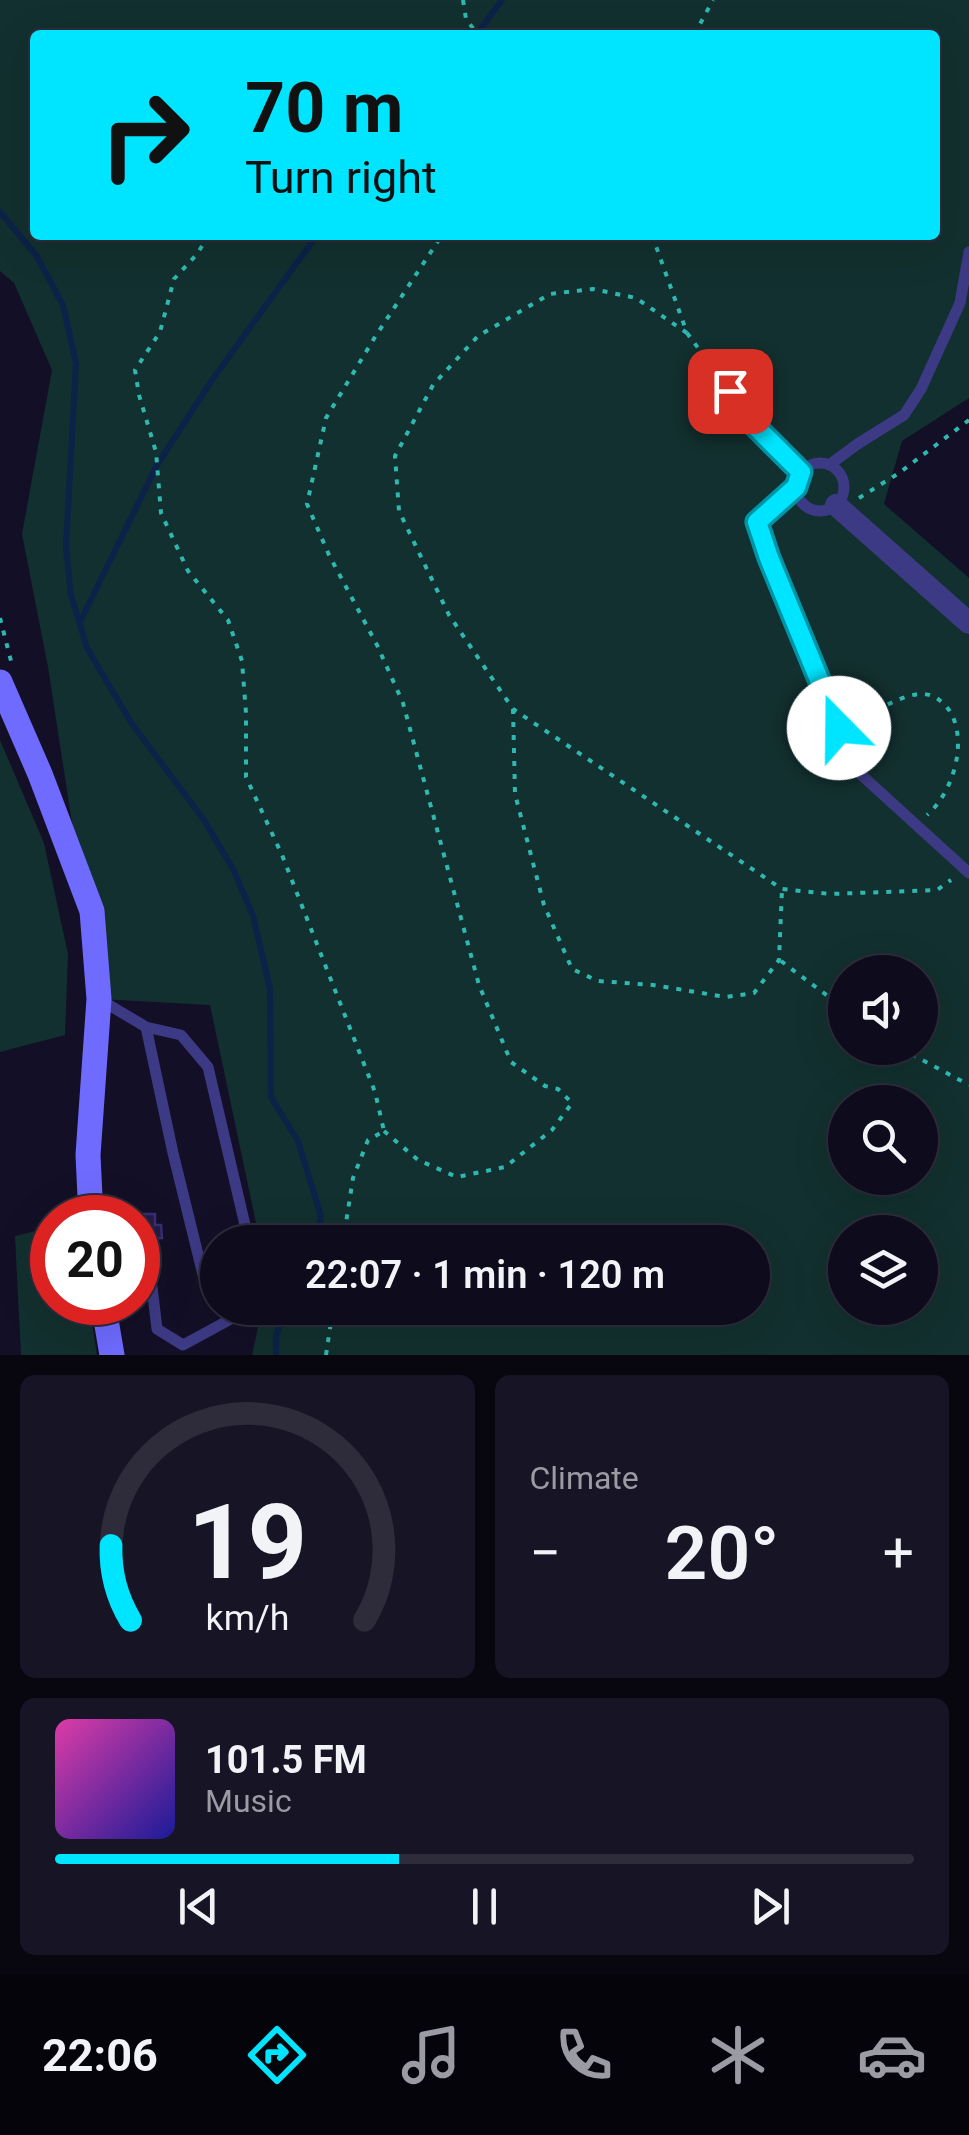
<!DOCTYPE html>
<html lang="en">
<head>
<meta charset="utf-8">
<style>
	body { margin:0; font-family:Roboto,sans-serif; background:#171425; color:#f1f3f6; height:100vh; display:flex; flex-direction:column; font-size:38px; white-space:nowrap }
	* { box-sizing:border-box; margin:0 }
	p { font-size:32px; color:#9b9ba3 }
	.icon { flex:none; width:55px; height:55px; fill:none; stroke:currentColor; stroke-width:2; stroke-linecap:round; stroke-linejoin:round }
	.map { position:relative; height:1355px; overflow:hidden }
	.drawer { display:flex; flex-direction:column; gap:20px; padding:20px; background:#08060f; flex:1 }
	.drawer>* { flex:none }
	.banner { position:absolute; left:30px; top:30px; width:910px; height:210px; border-radius:10px; box-shadow:0 10px 40px #0002,0 0 0 2px #2e2b3b; background:#00e5ff; color:#111; overflow:hidden }
	.controls { position:absolute; left:828px; top:955px; display:grid; gap:20px }
	.controls a { display:grid; place-items:center; width:110px; height:110px; border-radius:50%; background:#0e0b1c; box-shadow:0 10px 40px #0002,0 0 0 2px #2e2b3b; font-size:50px }
	.speed { position:absolute; left:30px; top:1195px; display:flex; gap:20px; font-size:50px; font-weight:700; text-align:center }
	.speed>* { display:grid; place-content:center; width:130px; height:130px; border-radius:50%; background:#0e0b1c; box-shadow:0 10px 40px #0002,0 0 0 2px #2e2b3b; line-height:1 }
	.speed .limit { border:15px solid #d22; background:#fff; color:#111 }
	.pin { position:absolute; display:grid; place-items:center; width:85px; height:85px; color:#fff; margin:-42px; border-radius:20px; box-shadow:0 5px 15px #0006 }
	.me { position:absolute; width:110px; margin:-55px; rotate:338deg; stroke-linejoin:round; filter:drop-shadow(0 0 8px #0008) }
	.turn { display:flex; align-items:center; gap:35px; height:210px; padding:0 50px; font-size:45px }
	.turn .icon { width:130px; height:130px; stroke-width:2.5 }
	.turn b { display:block; font-size:70px; line-height:85px }
	.big { font-size:75px; font-weight:600; line-height:1.1 }
	.drawer .tile { flex:1; display:flex; flex-direction:column; justify-content:center; gap:15px; min-width:0; padding:0 35px; border-radius:15px; background:#171425 }
	.drawer .dial { align-items:center; gap:0 }
	.dial svg { height:260px; overflow:visible; fill:none; stroke:#2e2b3b; stroke-width:7; stroke-linecap:round; text-anchor:middle }
	.dial text { fill:#f1f3f6; stroke:none }
	.song { display:flex; align-items:center; gap:30px }
	.cover { width:120px; height:120px; border-radius:15px; background:linear-gradient(135deg,hsl(320 70% 55%),hsl(240 70% 35%)) }
	.played { height:10px; border-radius:5px; background:linear-gradient(90deg,#00e5ff 40%,#2e2b3b 40%) }
	.keys { display:flex; justify-content:space-around; direction:ltr }
	.heat { display:flex; justify-content:space-between; align-items:center; font-size:55px; direction:ltr }
	.drawer .tiles { flex:1; display:grid; gap:20px; grid-template-columns:1fr 1fr }
	.tile:last-child { grid-column:span 2 }
	.trip { position:absolute; left:200px; top:1225px; width:570px; height:100px; border-radius:50px; background:#0e0b1c; box-shadow:0 10px 40px #0002,0 0 0 2px #2e2b3b; font-weight:600; line-height:100px; text-align:center }
	.menu { display:flex; height:160px; justify-content:space-around; align-items:center; background:#06040b; color:#9b9ba3 }
	.menu .icon { width:70px; height:70px }
	.menu .selected { color:#00e5ff }
	.menu b { font-size:45px; color:#f1f3f6 }
	.map>svg:first-child { display:block }
	.green { fill:#12302f; fill-rule:evenodd }
	.lines { fill:none; stroke-linecap:round; stroke-linejoin:round }
	.stream { stroke:#0c2248; stroke-width:6 }
	.building { fill:#241b47; stroke:#3b2d73; stroke-width:2.5 }
	.path { stroke:#2fb8b0; stroke-width:4; stroke-dasharray:5 8; stroke-linecap:butt }
	.lane { stroke:#3d3a85; stroke-width:11 }
	.street { stroke:#3d3a85; stroke-width:22 }
	.secondary { stroke:#6f6bff; stroke-width:25 }
	.route-casing { stroke:#0095a6; stroke-width:25 }
	.route { stroke:#00e5ff; stroke-width:18 }
</style>
</head>
<body>
<div class="map">
<svg width="969" height="1355" viewBox="0 0 969 1355">
	<rect width="100%" height="100%" fill="#130f26"/>
	<path class="green" d="M0,0H969V398L902,441L884,504L969,578V1355H252L262,1308H752V1242H260L210,1005L99,999L48,667L22,534L52,370L14,283L0,271ZM35,35H935V235H35ZM845,972H920V1048H845ZM845,1102H920V1178H845ZM845,1232H920V1308H845Z
		M0,740L44,843L68,954L65,1035L0,1052Z
		M52,1227V1302L89,1303L97,1355H21L15,1236Z"/>
	<g class="lines">
		<path class="stream" d="M476,35L502,0
			M0,212L36,255L63,305L76,363L66,547L71,595L87,648L132,724L204,820L234,871L253,916L270,989L271,1097L298,1141L321,1216L315,1242
			M81,620L157,465L212,380L317,235
			M276,1355V1336L286,1308"/>
	</g>
	<path class="building" d="M139,1214H155V1225H161L162,1238L140,1239Z"/>
	<g class="lines">
		<path class="path" d="M463,0L466,19L478,35
			M694,35L713,0
			M209,235L197,254L174,279L160,332L135,370L139,395L156,452L161,513L188,571L228,620L242,661L246,713V777L282,855L375,1092L384,1131L368,1140L353,1178L343,1242
			M652,235L687,333L721,379
			M687,333L636,298L593,289L550,294L478,336L433,385L395,456L399,511L449,615L513,709L782,889L830,894L937,890L951,880
			M859,498L899,473L969,420
			M0,618L11,661
			M513,709L515,794L544,905L572,969L598,981L653,985L726,997L754,993L779,960L782,889
			M853,722C870,714 906,692 924,694C935,695 943,702 949,710C969,740 953,793 927,815
			M781,961L845,1009
			M900,1048L969,1085
			M384,1131L418,1160L457,1177L505,1167L552,1130L572,1103L558,1089L545,1086L511,1062L479,985L403,703L377,645L329,555L307,504L326,418L375,337L442,235
			M326,1355L333,1308"/>
		<path class="lane" d="M730,391L755,425L801,472
			M796 487a24 24 0 1 1 48 0a24 24 0 1 1-48 0Z
			M829,465L859,443L904,415L921,389L960,303L969,252
			M796,487L757,523L769,558L857,771L969,873
			M99,999L146,1027L173,1153L204,1279
			M146,1027L181,1035L208,1067L249,1242
			M152,1287L157,1329L183,1345L229,1320L236,1308"/>
		<path class="street" d="M836,505L969,623"/>
		<path class="secondary" d="M0,682L40,774L92,911L99,999L88,1155L91,1218
			M103,1302L112,1355"/>
	</g>
	<g class="lines">
		<defs>
			<path id="route" d="M730,391L755,426L801,472L796,487L757,522L769,558L839,728"/>
		</defs>
		<use href="#route" class="route-casing"/>
		<use href="#route" class="route"/>
	</g>
</svg>
<div class="controls">
<a><svg class="icon" aria-label="sound" viewBox="0 0 24 24"><path d="M4 9h4l5-4v14l-5-4H4zM17 9q2 3 0 6"/></svg></a>
<a><svg class="icon" aria-label="search" viewBox="0 0 24 24"><circle cx="10" cy="10" r="6"/><path d="M15 15l6 6"/></svg></a>
<a><svg class="icon" aria-label="layers" viewBox="0 0 24 24"><path d="M12 4l9 5-9 5-9-5zM3 14l9 5 9-5"/></svg></a>
</div>
<div class="speed"><div class="limit">20</div></div>
<div class="pin" style="left:730px;top:391px;background:#d93025"><svg class="icon" aria-label="arrive" viewBox="0 0 24 24"><path d="M6 21V4h12l-3 4 3 4H6"/></svg></div>
<svg class="me" style="left:839px;top:728px" viewBox="-20 -20 40 40"><circle r="19" fill="#fff"/><path d="M0-13L10 11 0 6-10 11z" fill="#00e5ff"/></svg>
<div class="trip">22:07 · 1 min · 120 m</div>
<div class="banner">
<div class="turn"><svg class="icon" aria-label="right" viewBox="0 0 24 24"><path d="M7 20v-9h11M14 6l5 5-5 5"/></svg><div><b>70 m</b>Turn right</div></div>
</div>
</div>
<section class="drawer">
<div class="tiles">
<div class="tile dial"><svg viewBox="0 0 100 80">
<path d="M14 69A42 42 0 1 1 86 69"/>
<path d="M14 69A42 42 0 0 1 8 46" stroke="#00e5ff"/>
<text x="50" y="56" font-size="32" font-weight="700">19</text>
<text x="50" y="72" font-size="11">km/h</text>
</svg></div>
<div class="tile"><p>Climate</p>
<div class="heat"><a>−</a><b class="big">20°</b><a>+</a></div>
</div>
<div class="tile">
<div class="song"><i class="cover"></i><div><b>101.5 FM</b><p>Music</p></div></div>
<div class="played"></div>
<div class="keys"><svg class="icon" aria-label="previous" viewBox="0 0 24 24"><path d="M18 5L8 12l10 7zM5 5v14"/></svg><svg class="icon" aria-label="pause" viewBox="0 0 24 24"><path d="M8 5v14M16 5v14"/></svg><svg class="icon" aria-label="next" viewBox="0 0 24 24"><path d="M6 5l10 7-10 7zM19 5v14"/></svg></div>
</div>
</div>
</section>
<nav class="menu">
<b>22:06</b>
<svg class="icon selected" aria-label="directions" viewBox="0 0 24 24"><path d="M12 3l9 9-9 9-9-9zM9 14v-3h6M13 9l2 2-2 2"/></svg>
<svg class="icon" aria-label="music" viewBox="0 0 24 24"><path d="M9 18V5l10-2v13"/><circle cx="6" cy="18" r="3"/><circle cx="16" cy="16" r="3"/></svg>
<svg class="icon" aria-label="phone" viewBox="0 0 24 24"><path d="M5 4h4l2 5-3 2q2 4 5 5l2-3 5 2v4C11 20 4 13 5 4z"/></svg>
<svg class="icon" aria-label="climate" viewBox="0 0 24 24"><path d="M12 3v18M4 7l16 10M4 17L20 7"/></svg>
<svg class="icon" aria-label="car" viewBox="0 0 24 24"><path d="M5 17H2v-5l4-1 3-4h7l3 4 3 1v5h-3M9 17h6M6 11h13"/><circle cx="7" cy="17" r="2"/><circle cx="17" cy="17" r="2"/></svg>
</nav>
</body>
</html>
